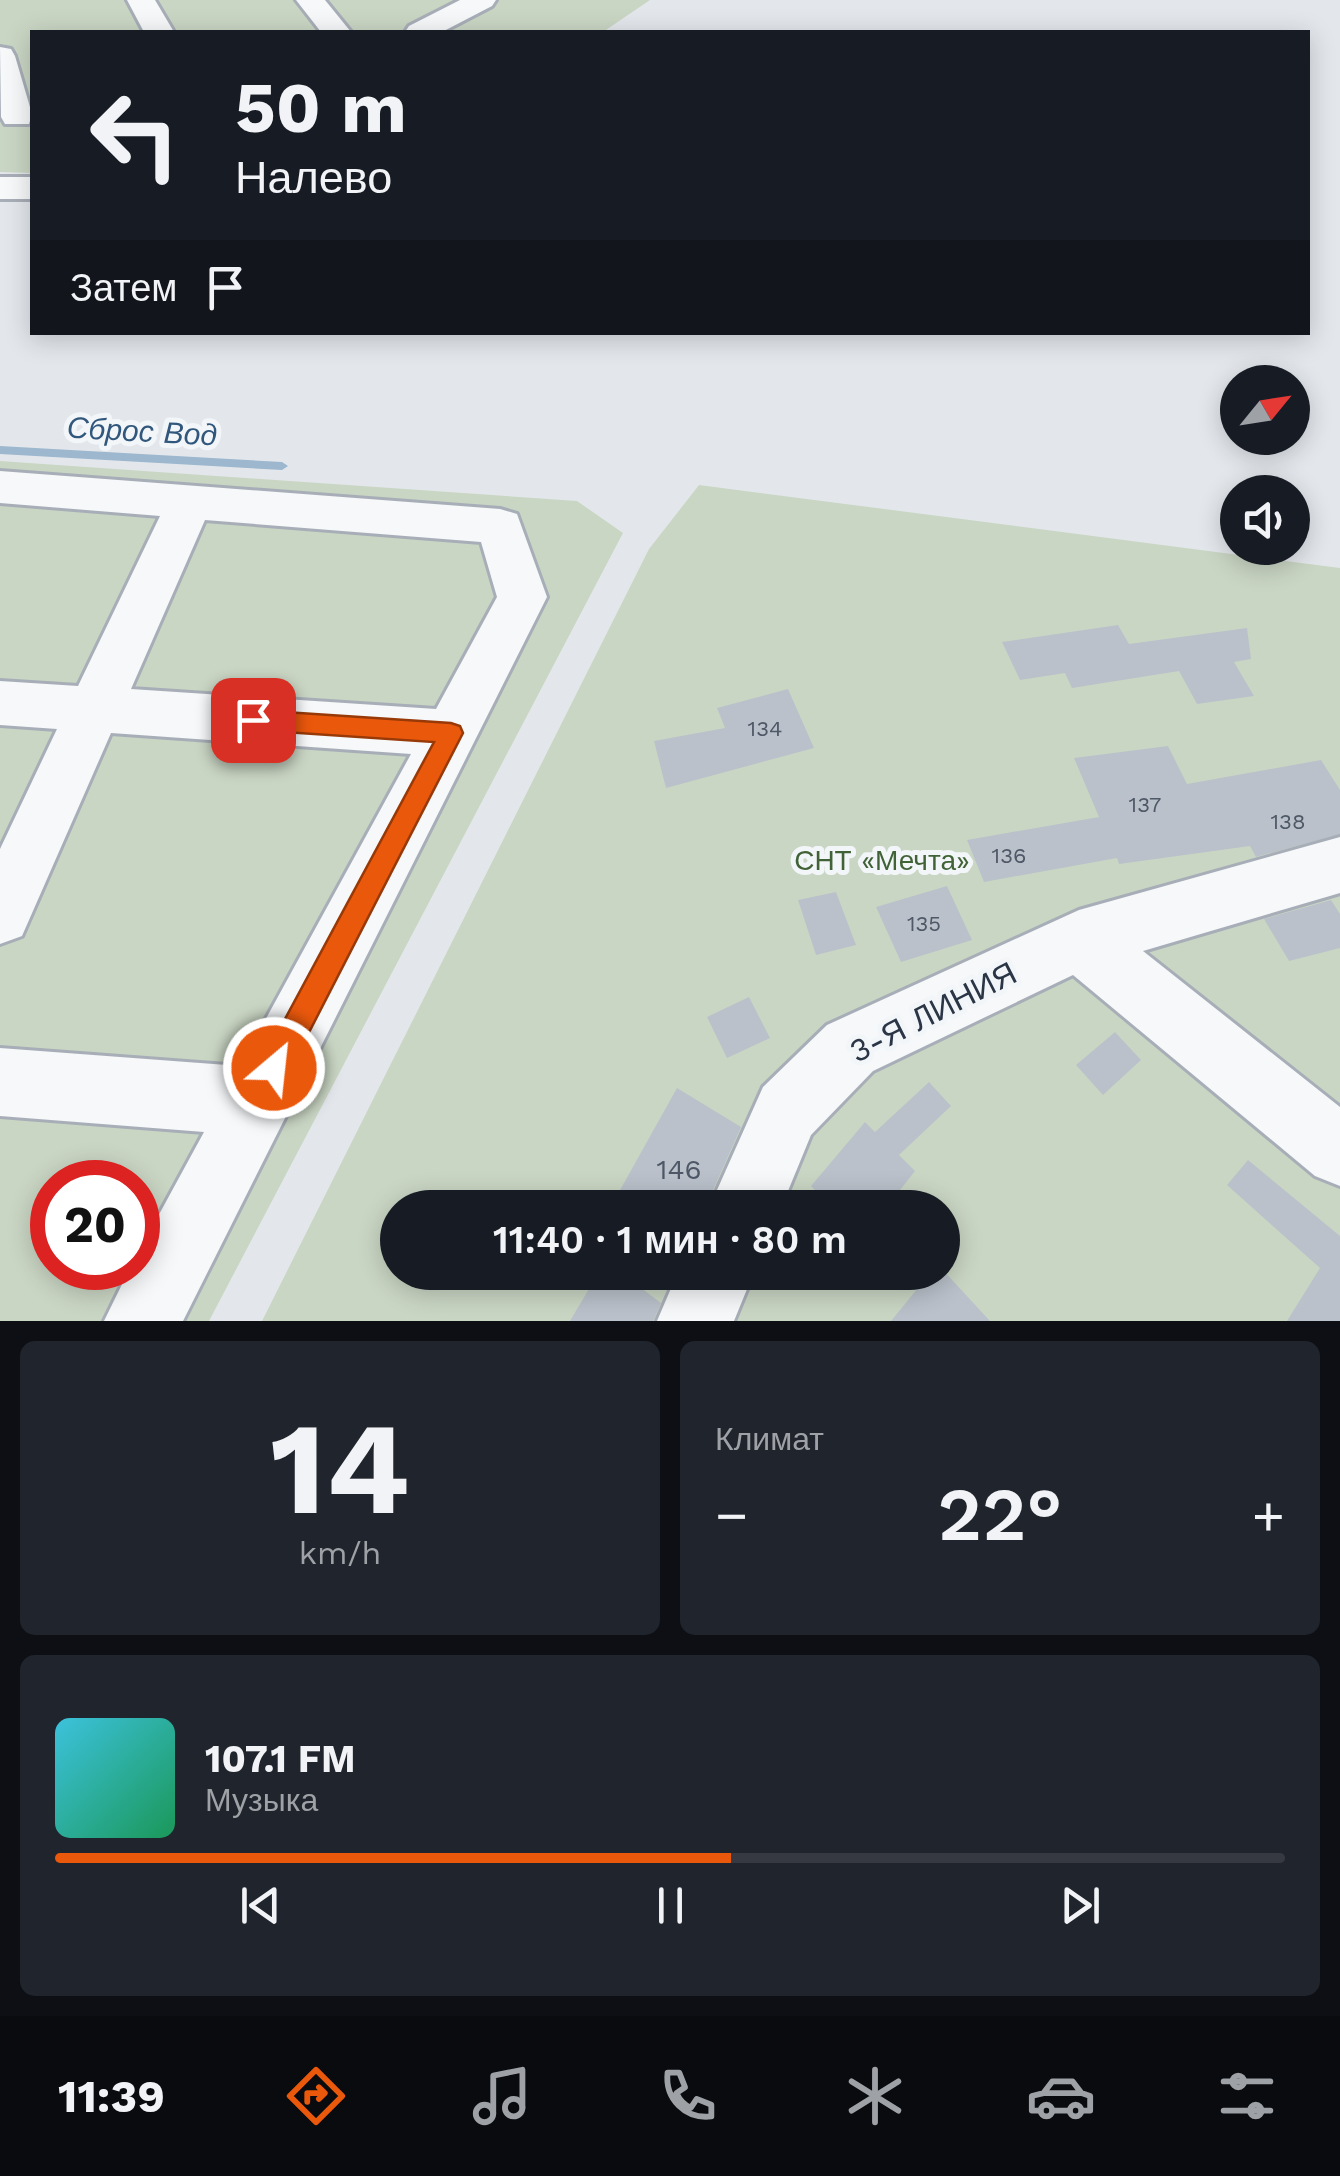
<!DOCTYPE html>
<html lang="ru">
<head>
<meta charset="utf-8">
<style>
	body { margin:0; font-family:"Work Sans",sans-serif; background:#20242c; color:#f1f3f6; height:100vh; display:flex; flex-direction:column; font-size:38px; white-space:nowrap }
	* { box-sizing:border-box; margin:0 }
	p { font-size:32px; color:#9ea1a6 }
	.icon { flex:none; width:55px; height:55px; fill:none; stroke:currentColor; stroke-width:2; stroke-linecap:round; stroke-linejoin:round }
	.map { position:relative; height:1321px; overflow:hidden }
	.sheet { display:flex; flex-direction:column; gap:20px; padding:20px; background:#0d0f14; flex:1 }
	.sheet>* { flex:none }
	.hud { position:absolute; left:30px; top:30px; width:1280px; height:305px; border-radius:0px; box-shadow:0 5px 25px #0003; background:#171b24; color:#f1f3f6; overflow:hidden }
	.needle { width:65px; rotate:60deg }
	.buttons { position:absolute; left:1220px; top:365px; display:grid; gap:20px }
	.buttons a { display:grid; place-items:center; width:90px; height:90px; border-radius:50%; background:#171b24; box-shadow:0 5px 25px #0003; font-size:50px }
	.speed { position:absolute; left:30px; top:1160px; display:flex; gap:20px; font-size:50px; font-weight:700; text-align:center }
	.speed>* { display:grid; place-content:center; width:130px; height:130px; border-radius:50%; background:#171b24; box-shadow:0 5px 25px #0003; line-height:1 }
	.speed .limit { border:15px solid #d22; background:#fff; color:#111 }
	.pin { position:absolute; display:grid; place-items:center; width:85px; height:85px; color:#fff; margin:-42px; border-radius:20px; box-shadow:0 5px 15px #0006 }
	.me { position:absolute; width:110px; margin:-55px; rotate:28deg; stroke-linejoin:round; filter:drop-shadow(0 0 8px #0008) }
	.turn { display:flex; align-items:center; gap:35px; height:210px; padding:0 40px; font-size:45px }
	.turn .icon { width:130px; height:130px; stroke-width:2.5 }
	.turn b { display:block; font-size:70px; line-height:85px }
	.then { display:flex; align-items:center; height:95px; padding:0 40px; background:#0003; gap:20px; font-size:38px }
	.big { font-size:75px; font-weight:600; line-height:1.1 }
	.sheet .tile { flex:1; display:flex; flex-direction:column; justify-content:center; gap:15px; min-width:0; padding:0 35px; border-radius:15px; background:#20242c }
	.sheet .dial { align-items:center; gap:0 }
	.dial b { font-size:130px; line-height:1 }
	.song { display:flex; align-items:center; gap:30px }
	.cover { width:120px; height:120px; border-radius:15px; background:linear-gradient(135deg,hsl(190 70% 55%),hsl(150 70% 35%)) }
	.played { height:10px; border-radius:5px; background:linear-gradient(90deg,#ea580c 55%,#363941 55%) }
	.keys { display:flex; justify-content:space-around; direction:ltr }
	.heat { display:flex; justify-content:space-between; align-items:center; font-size:55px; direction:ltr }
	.sheet .tiles { flex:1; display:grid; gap:20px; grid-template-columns:1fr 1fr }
	.tile:last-child { grid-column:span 2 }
	.trip { position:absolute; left:380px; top:1190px; width:580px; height:100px; border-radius:50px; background:#171b24; box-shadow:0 5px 25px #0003; font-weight:600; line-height:100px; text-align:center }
	.tab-bar { display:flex; height:160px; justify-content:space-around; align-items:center; background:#090b0e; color:#9ea1a6 }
	.tab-bar .icon { width:70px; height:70px }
	.tab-bar .active { color:#ea580c }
	.tab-bar b { font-size:45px; color:#f1f3f6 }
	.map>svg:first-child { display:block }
	.green { fill:#cad6c4; fill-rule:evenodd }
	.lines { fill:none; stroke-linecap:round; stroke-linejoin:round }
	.stream { fill:#9cb7ce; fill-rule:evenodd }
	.building { fill:#bac1ca }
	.minor-casing { stroke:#a8aeb7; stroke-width:6 }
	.minor { fill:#f6f8fa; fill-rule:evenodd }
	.route { fill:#ea580c; stroke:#983908; stroke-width:2.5 }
	.labels { text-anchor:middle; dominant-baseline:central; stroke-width:10; stroke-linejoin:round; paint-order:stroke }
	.number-label { font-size:22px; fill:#4e5867 }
	.park-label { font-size:28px; fill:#416236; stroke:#f3f6f9 }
	.near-number-label { font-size:28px; fill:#4e5867 }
	.water-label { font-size:30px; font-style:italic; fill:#31577c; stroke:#f3f6f9 }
	.near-street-label { font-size:32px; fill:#2a3546; stroke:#f3f6f9 }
</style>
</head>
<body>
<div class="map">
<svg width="1340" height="1321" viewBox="0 0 1340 1321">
	<rect width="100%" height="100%" fill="#e3e7ec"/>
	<path class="green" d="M0,0H650L603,32H32V173L0,172Z
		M0,461L577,501L623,533L209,1321H0ZM52,1182H138V1268H52Z
		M699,485L1340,568V1321H262L649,549ZM398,1208H942V1272H398Z"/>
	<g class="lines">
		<path class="stream" d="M0,446L282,462L288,466L282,470L0,454Z"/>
	</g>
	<path class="building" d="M1118,625L1129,644L1247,628L1251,659L1234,662L1254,696L1197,704L1179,671L1072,688L1065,673L1020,680L1002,642Z
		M788,689L814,748L666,788L654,741L725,728L717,708Z
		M1168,746L1187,784L1321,760L1340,790V834L1256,857L1250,846L1119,864L1117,858L984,882L967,840L1099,817L1074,758Z
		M947,886L972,940L901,962L876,907Z
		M836,892L856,945L816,955L798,900Z
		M1331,900L1340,914V948L1289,961L1264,919Z
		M749,997L770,1038L727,1058L707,1017Z
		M1115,1032L1141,1060L1103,1095L1076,1065Z
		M929,1082L951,1106L899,1155L915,1171L886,1208H831L811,1186L865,1122L875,1132Z
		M677,1088L741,1127L705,1208H610Z
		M1248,1160L1340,1236V1321H1287L1320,1268L1227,1185Z
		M942,1269L990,1321H891L931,1272H942Z
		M599,1272H620L661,1303L653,1321H570Z"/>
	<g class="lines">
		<defs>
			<path id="minor" d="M127,0H155L174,32H144Z
				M296,0H325L351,32H321Z
				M460,0H496L492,6L442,32H405L409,26Z
				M0,47L11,49L15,56L32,114L29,124H5L1,117Z
				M0,177H32V199H0Z
				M0,471L500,509L517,514L547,597L183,1321H104L130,1268H138V1253L204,1132L0,1116V1048L240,1066L411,754L111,733L22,936L0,944V849L57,729L0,725V681L78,686L160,516L0,503ZM205,520L481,542L497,597L436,709L131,689Z
				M1340,837V893L1143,951L1340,1107V1186L1315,1176L1073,975L873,1071L811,1135L781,1208H709L763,1087L827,1025L1079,910Z
				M678,1272H754L734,1321H657Z"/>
		</defs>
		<use href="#minor" class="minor-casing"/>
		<use href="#minor" class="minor"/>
	</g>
	<path class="route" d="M253,710L451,723L460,726L463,733L285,1079L274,1083L264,1079L260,1068L264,1058L434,742L253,730L244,727L241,720L244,713Z"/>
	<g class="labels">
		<g class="number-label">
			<text x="765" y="728">134</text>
			<text x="1145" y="804">137</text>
			<text x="1288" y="821">138</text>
			<text x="1009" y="855">136</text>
			<text x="924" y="923">135</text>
		</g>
		<g class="park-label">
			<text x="882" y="860">СНТ «Мечта»</text>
		</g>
		<g class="near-number-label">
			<text x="679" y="1169">146</text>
		</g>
		<g class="water-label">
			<text transform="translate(142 431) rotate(3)">Сброс Вод</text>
		</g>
		<g class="near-street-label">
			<text transform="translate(933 1012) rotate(-27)">3-Я ЛИНИЯ</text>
		</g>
	</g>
</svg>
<div class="buttons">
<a><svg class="needle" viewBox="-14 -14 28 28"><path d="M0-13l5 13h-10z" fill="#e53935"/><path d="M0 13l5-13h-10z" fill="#9ea1a6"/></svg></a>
<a><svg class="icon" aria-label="sound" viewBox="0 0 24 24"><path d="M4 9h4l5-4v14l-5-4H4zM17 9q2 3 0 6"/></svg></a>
</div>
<div class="speed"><div class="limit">20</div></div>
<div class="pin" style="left:253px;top:720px;background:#d93025"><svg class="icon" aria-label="arrive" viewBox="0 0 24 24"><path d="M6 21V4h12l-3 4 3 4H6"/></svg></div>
<svg class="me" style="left:274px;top:1068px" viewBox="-20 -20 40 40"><circle r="17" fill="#ea580c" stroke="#fff" stroke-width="3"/><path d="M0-11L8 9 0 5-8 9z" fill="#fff"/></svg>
<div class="trip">11:40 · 1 мин · 80 m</div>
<div class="hud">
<div class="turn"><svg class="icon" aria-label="left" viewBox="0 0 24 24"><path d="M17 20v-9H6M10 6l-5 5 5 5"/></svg><div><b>50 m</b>Налево</div></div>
<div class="then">Затем<svg class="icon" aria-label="arrive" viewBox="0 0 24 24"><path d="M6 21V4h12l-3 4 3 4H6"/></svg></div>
</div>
</div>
<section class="sheet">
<div class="tiles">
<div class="tile dial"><b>14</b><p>km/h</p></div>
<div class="tile"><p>Климат</p>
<div class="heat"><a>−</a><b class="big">22°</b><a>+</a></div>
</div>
<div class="tile">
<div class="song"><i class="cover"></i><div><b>107.1 FM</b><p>Музыка</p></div></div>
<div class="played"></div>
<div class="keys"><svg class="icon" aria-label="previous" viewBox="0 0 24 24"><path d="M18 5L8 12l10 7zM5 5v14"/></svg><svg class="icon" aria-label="pause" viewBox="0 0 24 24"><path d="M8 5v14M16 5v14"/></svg><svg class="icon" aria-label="next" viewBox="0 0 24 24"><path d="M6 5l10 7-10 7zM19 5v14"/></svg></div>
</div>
</div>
</section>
<nav class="tab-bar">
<b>11:39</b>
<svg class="icon active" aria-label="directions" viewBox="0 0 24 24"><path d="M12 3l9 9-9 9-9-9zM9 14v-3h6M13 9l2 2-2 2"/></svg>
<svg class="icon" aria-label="music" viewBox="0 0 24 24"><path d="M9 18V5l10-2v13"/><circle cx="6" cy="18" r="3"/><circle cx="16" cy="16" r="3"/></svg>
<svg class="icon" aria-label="phone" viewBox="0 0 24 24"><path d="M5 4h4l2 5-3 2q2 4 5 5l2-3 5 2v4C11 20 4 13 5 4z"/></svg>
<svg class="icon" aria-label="climate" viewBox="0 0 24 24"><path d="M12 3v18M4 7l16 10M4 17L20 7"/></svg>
<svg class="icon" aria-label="car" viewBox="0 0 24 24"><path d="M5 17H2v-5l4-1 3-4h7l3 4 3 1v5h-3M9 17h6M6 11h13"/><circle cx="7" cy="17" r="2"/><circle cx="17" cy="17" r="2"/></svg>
<svg class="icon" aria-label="filters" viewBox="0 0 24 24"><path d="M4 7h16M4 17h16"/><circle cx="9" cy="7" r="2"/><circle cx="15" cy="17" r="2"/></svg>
</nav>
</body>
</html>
